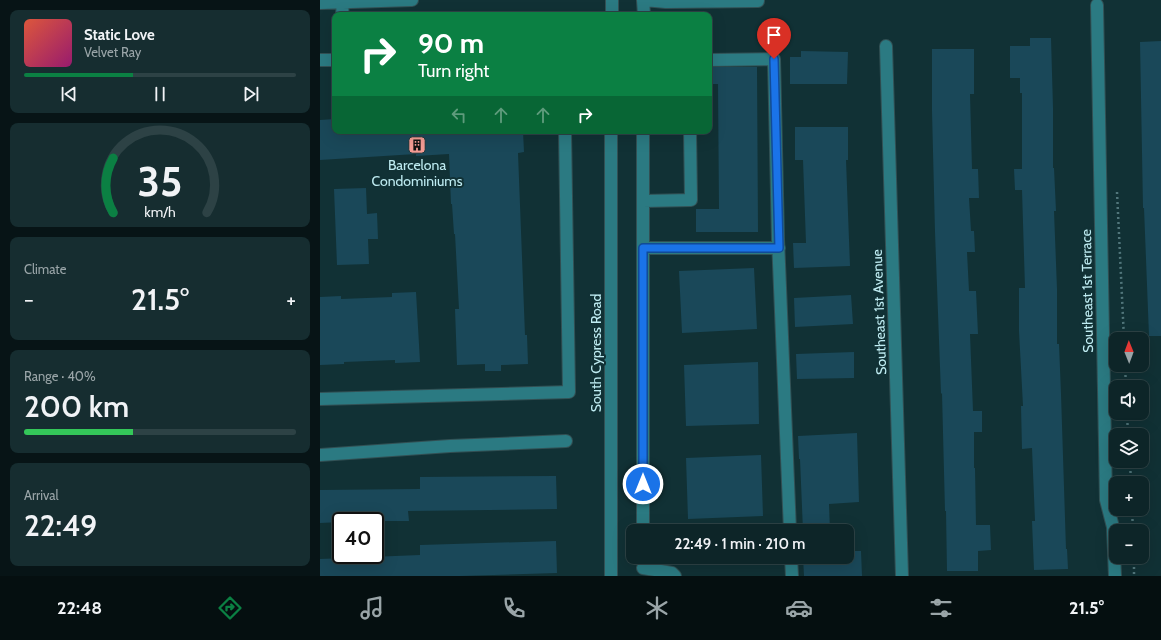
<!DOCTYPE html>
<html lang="en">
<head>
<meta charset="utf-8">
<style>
	body { margin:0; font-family:Cabin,sans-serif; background:#162d30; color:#f1f3f6; height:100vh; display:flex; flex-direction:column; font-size:15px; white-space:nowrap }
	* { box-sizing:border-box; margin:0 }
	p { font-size:13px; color:#9aa5a8 }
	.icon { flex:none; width:22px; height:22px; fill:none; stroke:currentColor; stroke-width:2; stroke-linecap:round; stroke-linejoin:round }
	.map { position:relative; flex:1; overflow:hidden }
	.details { display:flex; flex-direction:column; gap:10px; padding:10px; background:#071416; width:320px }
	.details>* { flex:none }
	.hud { position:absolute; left:12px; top:12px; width:380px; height:122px; border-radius:8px; box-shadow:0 4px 16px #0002,0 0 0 1px #2d4245; background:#0b8043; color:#fff; overflow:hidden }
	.needle { width:26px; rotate:359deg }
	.controls { position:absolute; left:789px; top:332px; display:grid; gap:8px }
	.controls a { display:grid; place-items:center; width:40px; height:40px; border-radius:8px; background:#0d2528; box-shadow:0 4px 16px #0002,0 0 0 1px #2d4245; font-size:20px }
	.speed { position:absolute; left:12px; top:512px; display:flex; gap:8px; font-size:20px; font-weight:700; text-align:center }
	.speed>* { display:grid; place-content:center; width:52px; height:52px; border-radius:50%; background:#0d2528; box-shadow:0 4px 16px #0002,0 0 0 1px #2d4245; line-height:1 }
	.speed .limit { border:2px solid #111; border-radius:6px; background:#fff; color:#111 }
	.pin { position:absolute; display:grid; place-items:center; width:34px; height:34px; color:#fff; margin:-41px -17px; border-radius:50% 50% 50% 0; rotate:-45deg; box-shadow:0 0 4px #0007 }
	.pin .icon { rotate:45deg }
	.me { position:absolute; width:44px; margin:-22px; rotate:0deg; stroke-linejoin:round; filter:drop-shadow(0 0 3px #0008) }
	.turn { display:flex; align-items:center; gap:14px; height:84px; padding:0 20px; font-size:18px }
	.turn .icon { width:52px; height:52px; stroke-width:2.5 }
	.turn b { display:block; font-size:28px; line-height:34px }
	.lanes { display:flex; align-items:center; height:38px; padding:0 20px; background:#0003; justify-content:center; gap:20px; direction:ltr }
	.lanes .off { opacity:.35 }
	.big { font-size:30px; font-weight:600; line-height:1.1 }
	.details .tile { flex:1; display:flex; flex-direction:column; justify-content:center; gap:6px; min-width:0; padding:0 14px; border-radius:8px; background:#162d30 }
	.details .dial { align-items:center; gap:0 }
	.dial svg { height:104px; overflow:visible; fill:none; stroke:#2d4245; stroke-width:7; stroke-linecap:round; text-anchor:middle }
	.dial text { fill:#f1f3f6; stroke:none }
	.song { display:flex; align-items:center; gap:12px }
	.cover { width:48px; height:48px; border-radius:6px; background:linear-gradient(135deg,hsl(10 70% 55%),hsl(320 70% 35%)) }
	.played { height:4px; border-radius:2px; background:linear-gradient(90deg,#0b8043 40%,#2d4245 40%) }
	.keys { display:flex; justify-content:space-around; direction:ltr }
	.heat { display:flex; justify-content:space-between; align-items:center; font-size:22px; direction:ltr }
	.charge { height:6px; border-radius:3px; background:linear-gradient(90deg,#34c759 40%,#2d4245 0) }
	.trip { position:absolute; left:306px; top:524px; width:228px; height:40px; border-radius:8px; background:#0d2528; box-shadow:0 4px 16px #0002,0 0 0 1px #2d4245; font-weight:600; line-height:40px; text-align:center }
	.menu { display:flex; height:64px; justify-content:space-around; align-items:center; background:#050f10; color:#9aa5a8 }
	.menu .icon { width:28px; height:28px }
	.menu .selected { color:#0b8043 }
	.menu b { font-size:18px; color:#f1f3f6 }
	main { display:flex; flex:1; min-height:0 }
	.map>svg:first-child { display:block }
	.building { fill:#1a4859 }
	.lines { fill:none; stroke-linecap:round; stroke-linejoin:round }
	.minor-casing { stroke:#325054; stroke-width:14 }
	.path { stroke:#51767b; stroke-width:2.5; stroke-dasharray:2 3; stroke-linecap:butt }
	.minor { stroke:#2b7a82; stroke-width:12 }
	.route-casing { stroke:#114b97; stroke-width:10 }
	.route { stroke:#1a73e8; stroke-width:7 }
	.labels { text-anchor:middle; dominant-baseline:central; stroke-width:4; stroke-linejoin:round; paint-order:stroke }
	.poi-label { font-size:14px; fill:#bfecf2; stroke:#113135 }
	.street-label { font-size:14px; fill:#bfecf2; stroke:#113135 }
</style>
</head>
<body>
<main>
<section class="details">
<div class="tile">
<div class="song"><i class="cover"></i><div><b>Static Love</b><p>Velvet Ray</p></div></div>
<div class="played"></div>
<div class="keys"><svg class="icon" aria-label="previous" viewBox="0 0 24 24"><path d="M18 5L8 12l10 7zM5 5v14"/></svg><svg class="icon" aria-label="pause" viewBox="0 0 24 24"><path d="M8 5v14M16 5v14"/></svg><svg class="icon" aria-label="next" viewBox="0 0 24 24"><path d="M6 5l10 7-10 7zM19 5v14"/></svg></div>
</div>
<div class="tile dial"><svg viewBox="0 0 100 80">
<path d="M14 69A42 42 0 1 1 86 69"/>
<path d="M14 69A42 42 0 0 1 14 27" stroke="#0b8043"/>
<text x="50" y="56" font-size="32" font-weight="700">35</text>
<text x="50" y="72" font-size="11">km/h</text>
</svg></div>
<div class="tile"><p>Climate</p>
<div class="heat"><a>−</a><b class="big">21.5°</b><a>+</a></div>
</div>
<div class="tile"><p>Range · 40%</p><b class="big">200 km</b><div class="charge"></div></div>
<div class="tile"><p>Arrival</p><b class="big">22:49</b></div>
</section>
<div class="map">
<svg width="841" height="576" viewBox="0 0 841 576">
	<rect width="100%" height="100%" fill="#113135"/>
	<path class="building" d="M710,38H731L733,108V168H734L736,211H734L737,289V344H739L741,394L746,549H747L748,569L714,570L712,521H715L712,448L702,449L701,406H703L699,331V288H705L702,190H695L694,169H702V93H700V78H690V46H710Z
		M841,41V336H829L824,208H823L820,42Z
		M612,49H654V94H650L652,169H658L659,198H649L651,231H654L655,252H647L649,291H656L658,334H650L653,411H662V432H654V468H655L656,525H670L671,550L658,551V571H627L626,511H625L622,393L621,394L615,232L612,111Z
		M481,51L528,52L527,84H470V57H481Z
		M389,67H437L438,232H376V209H399L398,84H389Z
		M15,119V131H203L204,152L198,153L205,335H207L208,364L181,365V371H165V364L137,365L135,309H139L135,234H134L132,204H131L129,154L96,156V154L0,160V120Z
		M475,127H528V160H526L530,266L474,268L473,243H486L483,160H475Z
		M46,188L47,214L57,213L58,239H48L49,264L17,265L14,189Z
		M434,268L437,329L362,333L359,271Z
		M96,292L100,362L75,363V360L24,362V364L0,365V297L21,296V299L72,297V293Z
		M531,295L533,324L475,327L474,298Z
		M534,352V378L477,379L476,354Z
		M438,362L439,424L366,426L364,365Z
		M537,433L539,502L509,504L510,531H483L480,459H479L478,436Z
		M441,455L443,516L368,519L366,458Z
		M236,476L237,509L88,511L89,521H21V522L0,523V490L100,489V477Z
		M236,541L237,573L140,576H0V559L100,555V545Z
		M527,551H541L542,576H484L483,557H527Z"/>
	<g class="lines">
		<defs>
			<path id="minor" d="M323,0L324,15
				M324,0L346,2L438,1
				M0,3L92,0
				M777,5L786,500L793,527L795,576
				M22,15L23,2
				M292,15V0
				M566,46L582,576
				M0,60H15
				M389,60L454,59L458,239L470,531
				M323,201L371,200L370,131
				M323,248H459
				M0,399L249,392L245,131
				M0,455L130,446L246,441
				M323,531V131
				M471,557L472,576
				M323,568L352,573L355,576
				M291,576V131"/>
		</defs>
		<use href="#minor" class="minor-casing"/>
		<path class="path" d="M797,192L804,339
			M805,365L806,387
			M807,413L808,435
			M810,461L811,483
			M812,509L813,531
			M814,557V576"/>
		<use href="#minor" class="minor"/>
	</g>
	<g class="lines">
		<defs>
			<path id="route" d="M323,484V248H459L454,59"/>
		</defs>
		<use href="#route" class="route-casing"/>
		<use href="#route" class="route"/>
	</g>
	<defs>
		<symbol id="building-square" viewBox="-11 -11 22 22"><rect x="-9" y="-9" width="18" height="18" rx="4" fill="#f59c94" stroke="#113135"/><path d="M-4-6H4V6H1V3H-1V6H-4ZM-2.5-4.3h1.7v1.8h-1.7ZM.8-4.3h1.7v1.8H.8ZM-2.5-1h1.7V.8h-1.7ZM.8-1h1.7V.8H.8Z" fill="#111"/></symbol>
	</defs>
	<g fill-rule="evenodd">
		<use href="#building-square" x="87" y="135" width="20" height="20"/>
	</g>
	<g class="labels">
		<g class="poi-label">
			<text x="97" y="165">Barcelona<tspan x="97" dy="16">Condominiums</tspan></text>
		</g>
		<g class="street-label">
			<text transform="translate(767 291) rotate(-91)">Southeast 1st Terrace</text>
			<text transform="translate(559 312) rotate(-92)">Southeast 1st Avenue</text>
			<text transform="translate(276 353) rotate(-90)">South Cypress Road</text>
		</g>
	</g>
</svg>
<div class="controls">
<a><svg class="needle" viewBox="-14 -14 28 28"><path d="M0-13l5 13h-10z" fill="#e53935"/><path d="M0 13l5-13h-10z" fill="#9aa5a8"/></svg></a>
<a><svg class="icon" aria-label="sound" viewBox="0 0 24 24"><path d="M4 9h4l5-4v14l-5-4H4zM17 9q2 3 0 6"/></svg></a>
<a><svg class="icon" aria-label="layers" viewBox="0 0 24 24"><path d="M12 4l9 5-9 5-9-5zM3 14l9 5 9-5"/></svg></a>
<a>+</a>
<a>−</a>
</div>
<div class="speed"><div class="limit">40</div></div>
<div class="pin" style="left:454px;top:59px;background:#d93025"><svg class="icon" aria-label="arrive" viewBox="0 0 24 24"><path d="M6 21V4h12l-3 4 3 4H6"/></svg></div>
<svg class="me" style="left:323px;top:484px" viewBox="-20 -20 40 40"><circle r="17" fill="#1a73e8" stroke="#fff" stroke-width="3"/><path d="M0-11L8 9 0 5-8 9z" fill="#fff"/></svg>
<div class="trip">22:49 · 1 min · 210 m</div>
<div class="hud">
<div class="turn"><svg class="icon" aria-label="right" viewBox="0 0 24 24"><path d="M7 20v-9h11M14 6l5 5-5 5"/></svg><div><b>90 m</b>Turn right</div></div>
<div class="lanes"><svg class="icon off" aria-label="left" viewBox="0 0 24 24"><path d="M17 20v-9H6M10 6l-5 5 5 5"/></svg><svg class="icon off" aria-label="ahead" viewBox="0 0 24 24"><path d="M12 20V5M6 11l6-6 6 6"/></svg><svg class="icon off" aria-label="ahead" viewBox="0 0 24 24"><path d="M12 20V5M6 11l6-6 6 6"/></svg><svg class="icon" aria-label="right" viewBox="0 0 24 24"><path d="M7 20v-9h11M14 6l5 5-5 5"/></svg></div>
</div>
</div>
</main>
<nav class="menu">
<b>22:48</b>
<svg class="icon selected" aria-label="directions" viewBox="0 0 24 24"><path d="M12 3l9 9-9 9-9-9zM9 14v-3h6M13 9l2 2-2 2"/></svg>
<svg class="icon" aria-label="music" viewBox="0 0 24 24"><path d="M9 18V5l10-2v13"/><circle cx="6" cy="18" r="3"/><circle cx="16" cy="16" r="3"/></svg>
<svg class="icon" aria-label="phone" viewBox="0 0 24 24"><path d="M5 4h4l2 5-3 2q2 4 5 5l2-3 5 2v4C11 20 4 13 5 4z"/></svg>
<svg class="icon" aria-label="climate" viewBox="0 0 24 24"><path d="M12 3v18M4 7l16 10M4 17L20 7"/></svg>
<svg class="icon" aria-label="car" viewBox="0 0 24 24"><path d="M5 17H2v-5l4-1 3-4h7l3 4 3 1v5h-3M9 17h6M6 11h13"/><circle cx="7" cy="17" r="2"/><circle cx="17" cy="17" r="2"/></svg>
<svg class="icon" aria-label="filters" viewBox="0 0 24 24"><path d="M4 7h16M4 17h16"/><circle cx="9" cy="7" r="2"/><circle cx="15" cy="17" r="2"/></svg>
<b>21.5°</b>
</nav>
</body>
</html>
